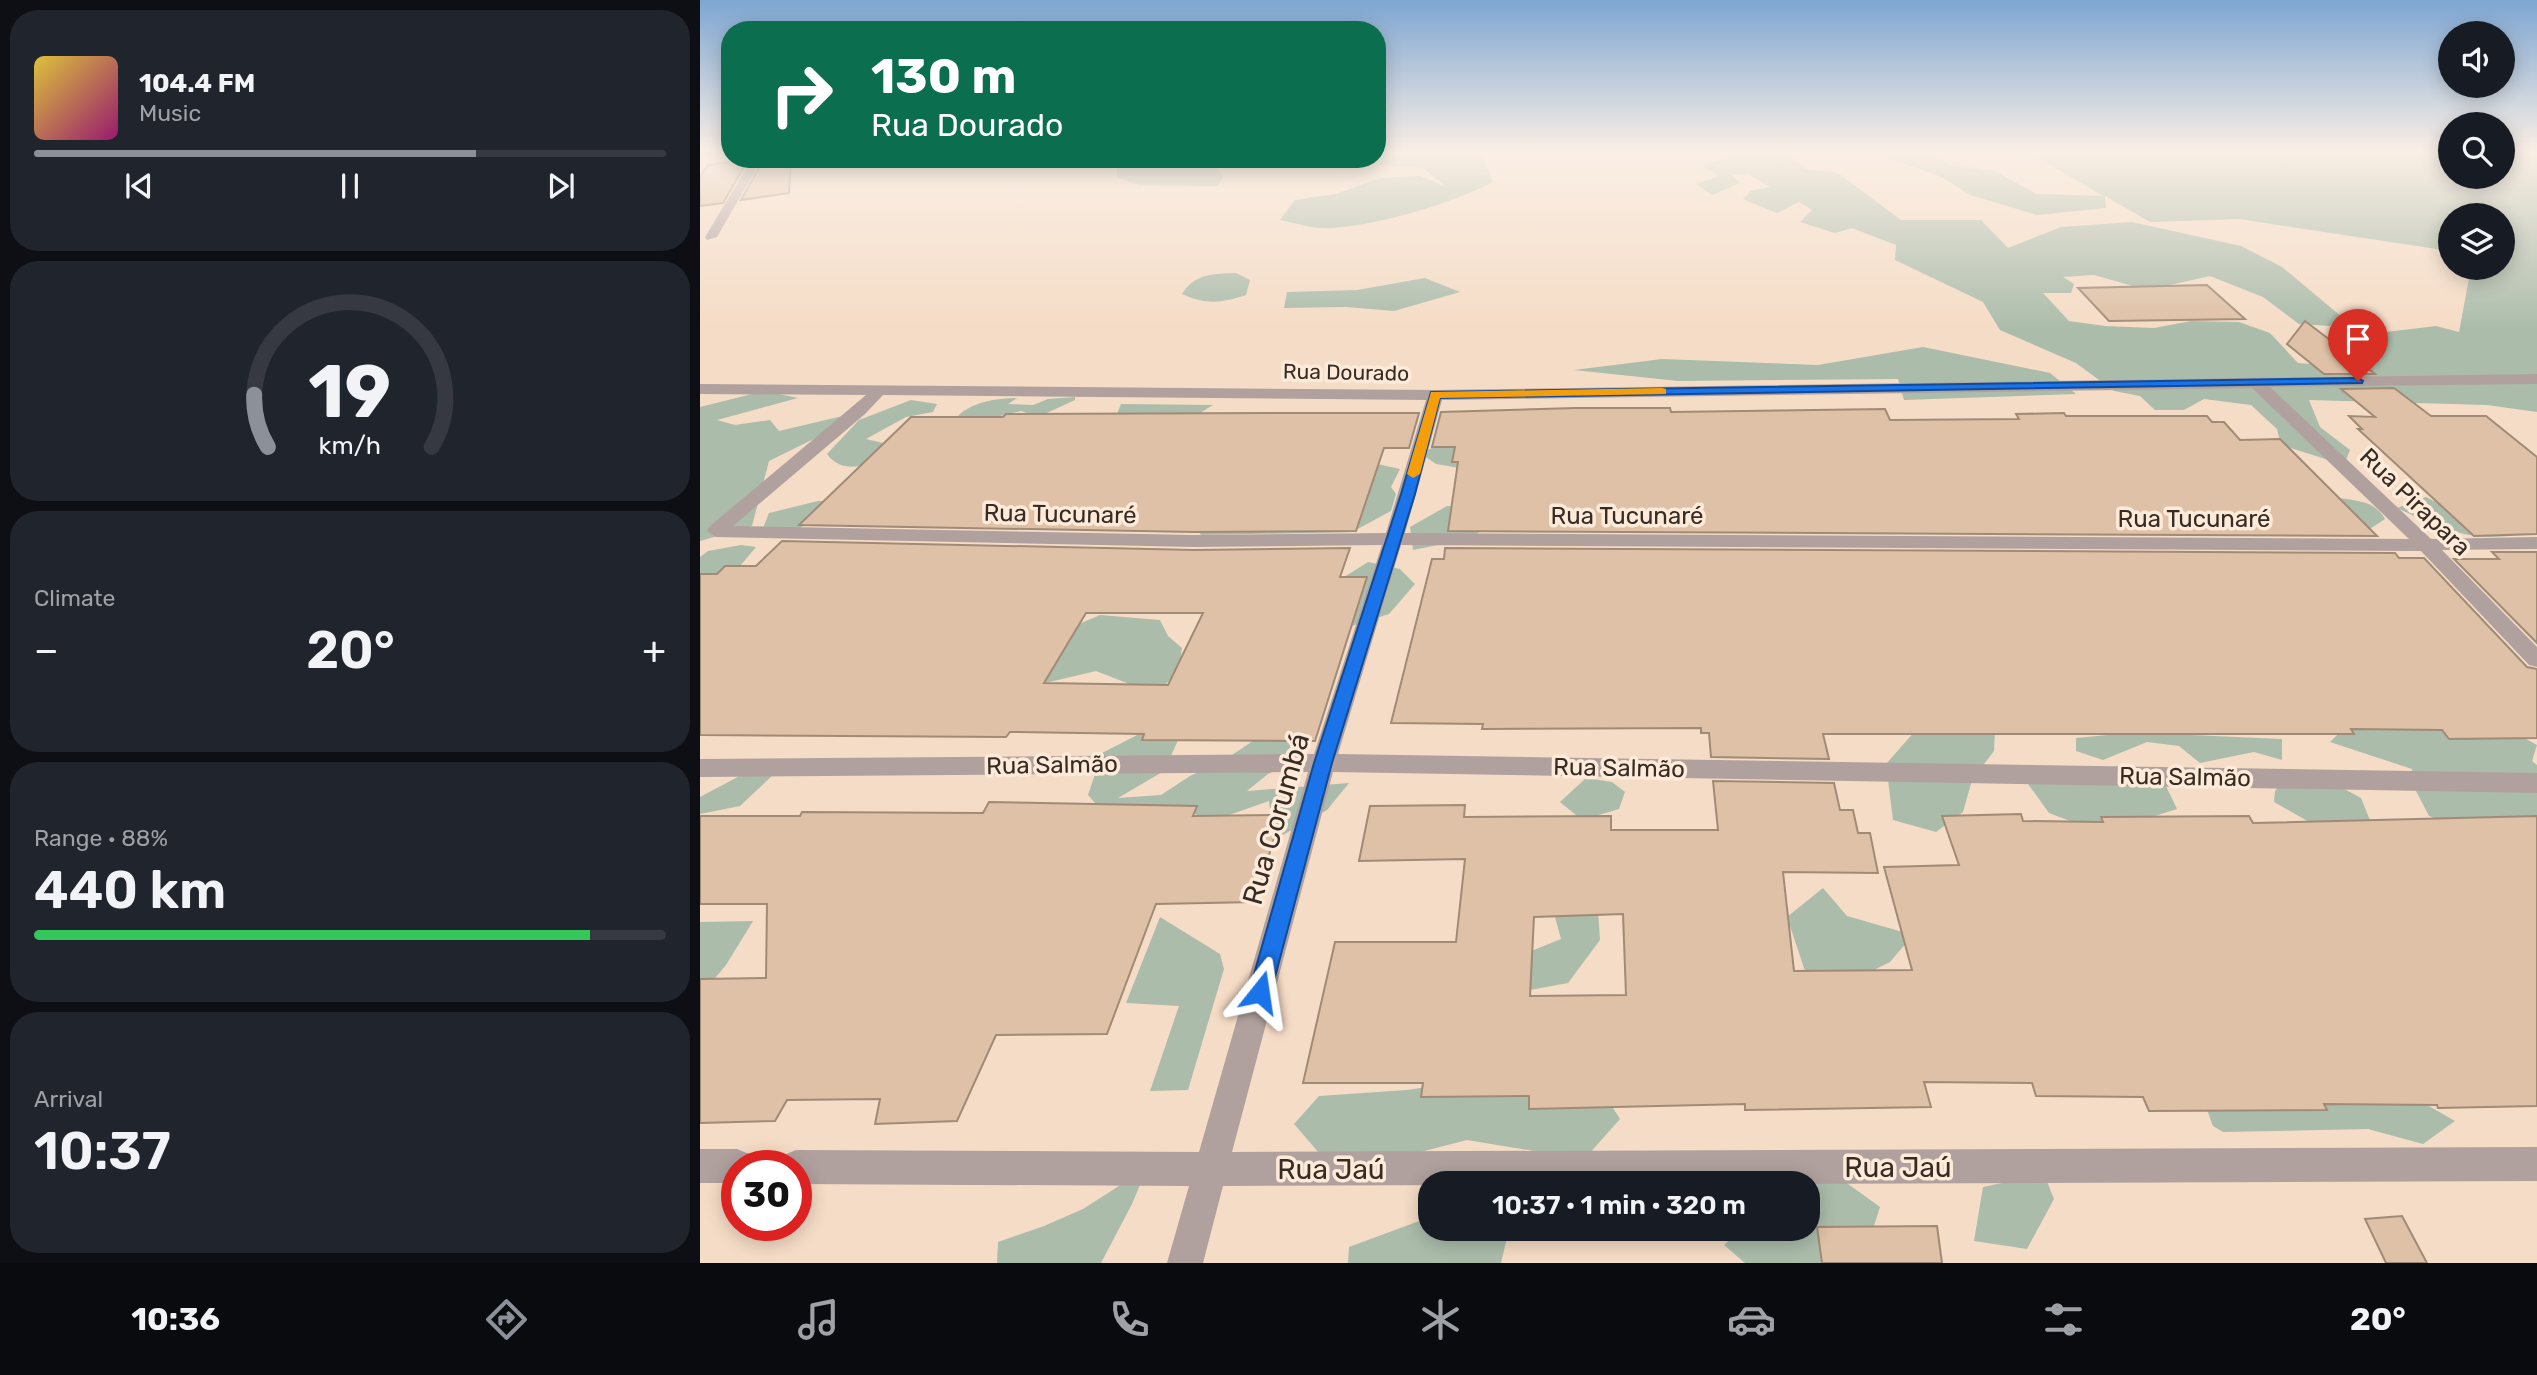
<!DOCTYPE html>
<html lang="en">
<head>
<meta charset="utf-8">
<style>
	body { margin:0; font-family:Rubik,sans-serif; background:#20242c; color:#f1f3f6; height:100vh; display:flex; flex-direction:column; font-size:26px; white-space:nowrap }
	* { box-sizing:border-box; margin:0 }
	p { font-size:23px; color:#9ea1a6 }
	.icon { flex:none; width:38px; height:38px; fill:none; stroke:currentColor; stroke-width:2; stroke-linecap:round; stroke-linejoin:round }
	.map { position:relative; flex:1; overflow:hidden }
	.details { display:flex; flex-direction:column; gap:10px; padding:10px; background:#0d0f14; width:700px }
	.details>* { flex:none }
	.hud { position:absolute; left:21px; top:21px; width:665px; height:147px; border-radius:28px; box-shadow:0 4px 18px #0003; background:#0b6e4f; color:#fff; overflow:hidden }
	.fabs { position:absolute; left:1738px; top:21px; display:grid; gap:14px }
	.fabs a { display:grid; place-items:center; width:77px; height:77px; border-radius:50%; background:#171b24; box-shadow:0 4px 18px #0003; font-size:35px }
	.speed { position:absolute; left:21px; top:1150px; display:flex; gap:14px; font-size:35px; font-weight:700; text-align:center }
	.speed>* { display:grid; place-content:center; width:91px; height:91px; border-radius:50%; background:#171b24; box-shadow:0 4px 18px #0003; line-height:1 }
	.speed .limit { border:10px solid #d22; background:#fff; color:#111 }
	.pin { position:absolute; display:grid; place-items:center; width:60px; height:60px; color:#fff; margin:-72px -30px; border-radius:50% 50% 50% 0; rotate:-45deg; box-shadow:0 0 7px #0007 }
	.pin .icon { rotate:45deg }
	.me { position:absolute; width:77px; margin:-38px; rotate:15deg; stroke-linejoin:round; filter:drop-shadow(0 0 5px #0008) }
	.turn { display:flex; align-items:center; gap:24px; height:147px; padding:0 35px; font-size:32px }
	.turn .icon { width:91px; height:91px; stroke-width:2.5 }
	.turn b { display:block; font-size:49px; line-height:60px }
	.big { font-size:52px; font-weight:600; line-height:1.1 }
	.details .widget { flex:1; display:flex; flex-direction:column; justify-content:center; gap:10px; min-width:0; padding:0 24px; border-radius:28px; background:#20242c }
	.details .dial { align-items:center; gap:0 }
	.dial svg { height:182px; overflow:visible; fill:none; stroke:#363941; stroke-width:7; stroke-linecap:round; text-anchor:middle }
	.dial text { fill:#f1f3f6; stroke:none }
	.song { display:flex; align-items:center; gap:21px }
	.cover { width:84px; height:84px; border-radius:10px; background:linear-gradient(135deg,hsl(50 70% 55%),hsl(320 70% 35%)) }
	.played { height:7px; border-radius:4px; background:linear-gradient(90deg,#8c9099 70%,#363941 70%) }
	.keys { display:flex; justify-content:space-around; direction:ltr }
	.heat { display:flex; justify-content:space-between; align-items:center; font-size:38px; direction:ltr }
	.charge { height:10px; border-radius:5px; background:linear-gradient(90deg,#34c759 88%,#363941 0) }
	.trip { position:absolute; left:718px; top:1171px; width:402px; height:70px; border-radius:28px; background:#171b24; box-shadow:0 4px 18px #0003; font-weight:600; line-height:70px; text-align:center }
	.menu { display:flex; height:112px; justify-content:space-around; align-items:center; background:#090b0e; color:#9ea1a6 }
	.menu .icon { width:49px; height:49px }
	.menu .on { color:#8c9099 }
	.menu b { font-size:32px; color:#f1f3f6 }
	main { display:flex; flex:1; min-height:0 }
	.map>svg:first-child { display:block }
	.green { fill:#abbcab }
	.building { fill:#dec1a6; stroke:#a18b76; stroke-width:2; fill-rule:evenodd }
	.lines { fill:none; stroke-linecap:round; stroke-linejoin:round }
	.street { fill:#b0a19e; fill-rule:evenodd }
	.route { fill:#1a73e8; stroke:#114b97; stroke-width:2 }
	.slow { fill:#f59e0b }
	.labels { text-anchor:middle; dominant-baseline:central; stroke-width:7; stroke-linejoin:round; paint-order:stroke }
	.far-street-label { font-size:21px; fill:#362c24; stroke:#feead9 }
	.street-label { font-size:24px; fill:#362c24; stroke:#feead9 }
	.near-street-label { font-size:28px; fill:#362c24; stroke:#feead9 }
</style>
</head>
<body>
<main>
<section class="details">
<div class="widget">
<div class="song"><i class="cover"></i><div><b>104.4 FM</b><p>Music</p></div></div>
<div class="played"></div>
<div class="keys"><svg class="icon" aria-label="previous" viewBox="0 0 24 24"><path d="M18 5L8 12l10 7zM5 5v14"/></svg><svg class="icon" aria-label="pause" viewBox="0 0 24 24"><path d="M8 5v14M16 5v14"/></svg><svg class="icon" aria-label="next" viewBox="0 0 24 24"><path d="M6 5l10 7-10 7zM19 5v14"/></svg></div>
</div>
<div class="widget dial"><svg viewBox="0 0 100 80">
<path d="M14 69A42 42 0 1 1 86 69"/>
<path d="M14 69A42 42 0 0 1 8 46" stroke="#8c9099"/>
<text x="50" y="56" font-size="32" font-weight="700">19</text>
<text x="50" y="72" font-size="11">km/h</text>
</svg></div>
<div class="widget"><p>Climate</p>
<div class="heat"><a>−</a><b class="big">20°</b><a>+</a></div>
</div>
<div class="widget"><p>Range · 88%</p><b class="big">440 km</b><div class="charge"></div></div>
<div class="widget"><p>Arrival</p><b class="big">10:37</b></div>
</section>
<div class="map">
<svg width="1837" height="1263" viewBox="0 0 1837 1263">
	<rect width="100%" height="100%" fill="#f5dcc6"/>
	<path class="green" d="M699,153L782,155L793,182C750,204 682,224 633,228C617,230 596,223 580,220L595,200L636,194L680,178L720,176L746,187L723,168L669,164Z
		M1028,153H1085L1106,169L1138,173L1201,220H1281L1308,248L1361,227L1432,222L1541,246L1582,267L1642,317L1630,326L1599,324L1563,297L1510,276L1447,290L1394,275L1363,277L1374,284L1371,293H1343L1369,321L1405,326L1454,328L1491,321L1539,322L1570,333L1598,363L1647,367L1644,337L1736,326L1759,332L1771,268H1802V215H1750V251L1539,219L1450,222L1405,196L1406,208L1337,215L1270,195L1242,177L1174,153H1229L1251,165L1295,171L1336,194L1403,196L1339,158L1271,153H1750V177H1802L1803,153H1837V412L1787,405L1609,400L1620,427L1650,450L1644,465L1581,445L1577,429L1551,405L1504,399L1484,410H1455L1440,396L1414,391L1376,363L1300,330L1283,302L1195,260L1196,245L1152,228L1135,233L1100,222L1112,210L1099,202L1077,213L1043,199L1051,191L1070,187L1049,174L1032,175L1040,183L1012,195L996,184L1019,176L1003,166L1029,157Z
		M420,159H508L524,176L518,186L439,185L417,177V161Z
		M536,273L550,280L546,295C522,303 506,305 482,294C495,273 514,274 536,273Z
		M725,278L760,292L694,311L646,307L584,308L587,292L657,290Z
		M1223,347L1350,373L1376,394L1204,400L1198,379L978,381L874,370L962,359L1118,365Z
		M64,391L98,398L17,420L35,425L70,420L79,431L147,415L134,429L69,461L52,526L0,541V407Z
		M375,397V400L338,417L321,411L279,421L256,418C270,402 297,398 317,398L308,404L333,405L348,399Z
		M211,400L237,404L233,412L206,417L166,439L196,446C179,464 144,478 127,454L159,420Z
		M421,404L513,405L500,413L417,414Z
		M754,436L777,471L736,464L726,457L728,450Z
		M677,464L700,469L691,487L696,494L691,511L652,532L501,535L489,518L663,513L641,486Z
		M1726,497L1761,515L1826,533C1774,544 1744,530 1697,508Z
		M1639,498C1658,501 1675,501 1685,519L1665,532Z
		M118,501H135L133,514L97,529L63,528L69,513Z
		M747,506L785,508L789,521L773,538L713,550L710,527Z
		M41,545L56,547L40,566L6,577L0,573V557L8,551Z
		M668,562L700,569L715,584L689,614L639,630L622,591Z
		M400,615L460,620L468,636L482,648L479,669L465,685H432L396,671L345,683L326,676L364,624H379Z
		M1469,713L1491,735L1582,739V760L1554,752L1500,763L1479,746L1447,742L1403,760L1376,751V738L1418,734Z
		M1223,722L1295,729L1294,751L1272,780L1263,812L1236,832L1193,820L1186,764Z
		M461,723L480,736L464,771L418,798L461,795L490,776L529,757L575,726L598,736L597,760L568,774L547,791L649,783L627,810L574,840L569,801L509,822L481,806L403,812L388,795L402,753Z
		M1803,726L1837,745L1832,761L1837,765V838L1797,840L1729,816L1716,791L1712,769L1630,742L1645,727L1655,729Z
		M49,771L73,775L40,806L0,814V797Z
		M1590,773L1635,784L1661,798L1676,835L1611,823L1574,802L1575,791Z
		M886,778L912,782L925,792L919,809L882,820L860,802Z
		M1326,781L1466,786L1477,809L1401,833L1349,813Z
		M1123,888L1147,916L1213,935L1190,962L1162,976L1105,971L1087,917Z
		M851,902L898,910L900,940L868,983L830,990L812,959L861,939Z
		M460,917L520,954L524,969L488,1090L450,1091L479,1006L426,1003Z
		M53,921L26,965L6,989L0,990V922Z
		M765,1081L897,1083L920,1119L881,1163L834,1151L767,1140L705,1156L632,1168L594,1124L619,1096L707,1090Z
		M1687,1082L1755,1121L1723,1144L1668,1129L1523,1132L1513,1126L1499,1089Z
		M447,1168L432,1204L401,1263H297L298,1242L344,1226L383,1209Z
		M1344,1174L1354,1199L1327,1249L1274,1241L1283,1187Z
		M1137,1176L1180,1207L1162,1263H1045L1024,1245L1041,1229L1108,1228V1185Z
		M730,1217V1228L809,1229L801,1263H648L649,1247Z"/>
	<path class="building" d="M64,159H91L89,193L41,200Z
		M48,160L23,203L0,206V177L8,165Z
		M1507,285L1545,319L1409,321L1378,288Z
		M1605,321L1675,374H1624L1587,344Z
		M1694,388L1731,416H1786L1837,457V534L1774,536L1658,429H1662L1649,416L1675,417L1641,389Z
		M875,408H970L971,412L1185,409L1190,420L1319,419L1316,414L1364,413L1366,416H1507L1512,422H1524L1540,440L1580,439L1677,536L748,531L758,462H752L755,447H732L741,412Z
		M569,413H719L709,448H684L656,531L494,532L99,525L211,417H303L306,414Z
		M82,541L494,550L650,548L640,577H667L615,741L442,740L444,734L310,732L306,737L0,735V574H17L25,566H56ZM386,613H503L468,685L344,683Z
		M745,548L1695,553L1699,558H1724L1827,667L1837,669V738L1749,739L1742,730L1651,729L1654,734H1123L1129,759L1011,757L1009,733H1001V728L782,729L783,724L691,723L732,559H744Z
		M1792,552H1837V643L1754,559H1799Z
		M1013,781L1134,783L1140,810H1153L1158,833H1170L1178,873L1083,872L1094,971L1212,970L1184,867L1259,865L1242,816L1321,814L1323,821L1403,822L1401,817L1549,816L1553,823L1837,816V1106L1738,1108L1737,1105L1624,1104L1627,1110L1449,1111L1443,1097L1336,1096L1332,1083L1224,1082L1231,1107L1045,1110V1104L829,1109V1096L721,1097L723,1083H603L635,942H756L765,859L659,861L670,806L765,805L764,817L911,816V830H1018ZM923,914L926,995L830,996L834,917Z
		M289,802L497,806L493,816L581,815L555,902L456,904L407,1034L296,1035L257,1121L175,1124L180,1099L87,1100L75,1121L0,1123V979L66,978L67,904H0V816H100L102,812L283,813Z
		M1702,1216L1727,1263H1686L1665,1219Z
		M1237,1226L1242,1263H1122L1117,1227Z"/>
	<g class="lines">
		<path class="street" d="M0,153H25L0,158Z
			M52,159H62L17,237L7,240L5,237Z
			M1837,374V384L1570,387L1731,539L1837,537V549L1742,550L1837,647V667L1829,665L1721,551L701,545L638,754L1837,773V793L633,772L532,1152L1837,1147V1181L523,1186L503,1263H467L489,1186L96,1184V1166H80L84,1155L96,1150L499,1152L608,772L0,777V759L614,754L682,545L494,547L16,537L7,531L9,527L166,395L0,394V384L735,390ZM1552,388L1709,539L705,533L742,400ZM183,395L726,400L686,533L494,535L33,526L165,414Z
			M0,1149H37L49,1154L54,1166H37V1183H0Z"/>
	</g>
	<linearGradient id="sky" x2="0" y2="1"><stop stop-color="#7ea6d2"/><stop offset="0.46" stop-color="#faefe5"/><stop offset="1" stop-color="#faefe5" stop-opacity="0"/></linearGradient>
	<rect width="1837" height="330" fill="url(#sky)"/>
	<path class="route" d="M1658,378L1663,381L1662,383L740,398L715,494L632,763L571,992L568,999L560,1002L552,999L549,992L614,763L701,494L731,392Z"/>
	<path class="slow" d="M962,388L966,389V394L740,398L720,474L713,478L707,474L731,392Z"/>
	<g class="labels">
		<g class="far-street-label">
			<text transform="translate(646 372) rotate(1)">Rua Dourado</text>
		</g>
		<g class="street-label">
			<text transform="translate(1715 502) rotate(44)">Rua Pirapara</text>
			<text transform="translate(360 514) rotate(1)">Rua Tucunaré</text>
			<text x="927" y="516">Rua Tucunaré</text>
			<text x="1494" y="519">Rua Tucunaré</text>
			<text transform="translate(352 765) rotate(-1)">Rua Salmão</text>
			<text transform="translate(919 768) rotate(1)">Rua Salmão</text>
			<text transform="translate(1485 777) rotate(1)">Rua Salmão</text>
		</g>
		<g class="near-street-label">
			<text transform="translate(576 819) rotate(-74)">Rua Corumbá</text>
			<text x="1198" y="1167">Rua Jaú</text>
			<text x="631" y="1169">Rua Jaú</text>
		</g>
	</g>
</svg>
<div class="fabs">
<a><svg class="icon" aria-label="sound" viewBox="0 0 24 24"><path d="M4 9h4l5-4v14l-5-4H4zM17 9q2 3 0 6"/></svg></a>
<a><svg class="icon" aria-label="search" viewBox="0 0 24 24"><circle cx="10" cy="10" r="6"/><path d="M15 15l6 6"/></svg></a>
<a><svg class="icon" aria-label="layers" viewBox="0 0 24 24"><path d="M12 4l9 5-9 5-9-5zM3 14l9 5 9-5"/></svg></a>
</div>
<div class="speed"><div class="limit">30</div></div>
<div class="pin" style="left:1658px;top:381px;background:#d93025"><svg class="icon" aria-label="arrive" viewBox="0 0 24 24"><path d="M6 21V4h12l-3 4 3 4H6"/></svg></div>
<svg class="me" style="left:560px;top:992px" viewBox="-20 -20 40 40"><path d="M0-17L14 15 0 8-14 15z" fill="#1a73e8" stroke="#fff" stroke-width="4"/></svg>
<div class="trip">10:37 · 1 min · 320 m</div>
<div class="hud">
<div class="turn"><svg class="icon" aria-label="right" viewBox="0 0 24 24"><path d="M7 20v-9h11M14 6l5 5-5 5"/></svg><div><b>130 m</b>Rua Dourado</div></div>
</div>
</div>
</main>
<nav class="menu">
<b>10:36</b>
<svg class="icon on" aria-label="directions" viewBox="0 0 24 24"><path d="M12 3l9 9-9 9-9-9zM9 14v-3h6M13 9l2 2-2 2"/></svg>
<svg class="icon" aria-label="music" viewBox="0 0 24 24"><path d="M9 18V5l10-2v13"/><circle cx="6" cy="18" r="3"/><circle cx="16" cy="16" r="3"/></svg>
<svg class="icon" aria-label="phone" viewBox="0 0 24 24"><path d="M5 4h4l2 5-3 2q2 4 5 5l2-3 5 2v4C11 20 4 13 5 4z"/></svg>
<svg class="icon" aria-label="climate" viewBox="0 0 24 24"><path d="M12 3v18M4 7l16 10M4 17L20 7"/></svg>
<svg class="icon" aria-label="car" viewBox="0 0 24 24"><path d="M5 17H2v-5l4-1 3-4h7l3 4 3 1v5h-3M9 17h6M6 11h13"/><circle cx="7" cy="17" r="2"/><circle cx="17" cy="17" r="2"/></svg>
<svg class="icon" aria-label="filters" viewBox="0 0 24 24"><path d="M4 7h16M4 17h16"/><circle cx="9" cy="7" r="2"/><circle cx="15" cy="17" r="2"/></svg>
<b>20°</b>
</nav>
</body>
</html>
